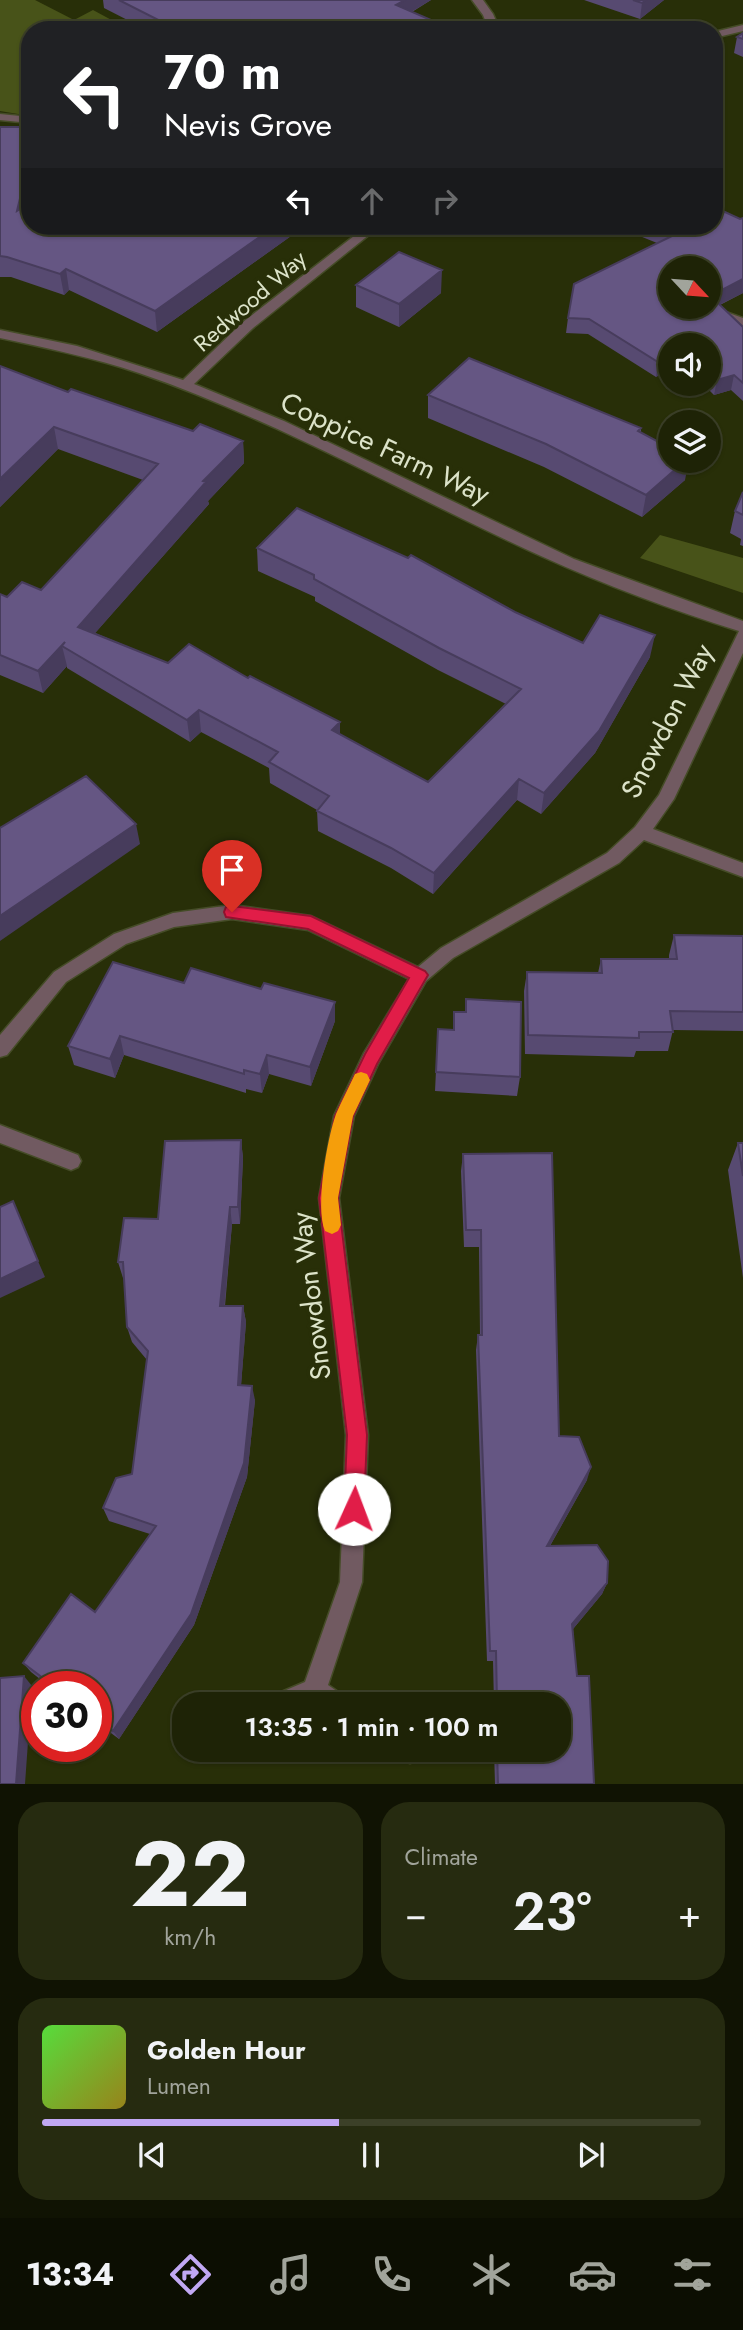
<!DOCTYPE html>
<html lang="en">
<head>
<meta charset="utf-8">
<style>
	body { margin:0; font-family:Jost,sans-serif; background:#262b10; color:#f1f3f6; height:100vh; display:flex; flex-direction:column; font-size:26px; white-space:nowrap }
	* { box-sizing:border-box; margin:0 }
	p { font-size:23px; color:#a1a49b }
	.icon { flex:none; width:38px; height:38px; fill:none; stroke:currentColor; stroke-width:2; stroke-linecap:round; stroke-linejoin:round }
	.map { position:relative; height:1784px; overflow:hidden }
	.side { display:flex; flex-direction:column; gap:18px; padding:18px; background:#101303; flex:1 }
	.side>* { flex:none }
	.guide { position:absolute; left:21px; top:21px; width:702px; height:214px; border-radius:28px; box-shadow:0 2px 5px #0004,0 0 0 2px #3c4028; background:#202124; color:#fff; overflow:hidden }
	.needle { width:46px; rotate:116deg }
	.fabs { position:absolute; left:658px; top:256px; display:grid; gap:14px }
	.fabs a { display:grid; place-items:center; width:63px; height:63px; border-radius:50%; background:#1e2306; box-shadow:0 2px 5px #0004,0 0 0 2px #3c4028; font-size:35px }
	.speed { position:absolute; left:21px; top:1671px; display:flex; gap:14px; font-size:35px; font-weight:700; text-align:center }
	.speed>* { display:grid; place-content:center; width:91px; height:91px; border-radius:50%; background:#1e2306; box-shadow:0 2px 5px #0004,0 0 0 2px #3c4028; line-height:1 }
	.speed .limit { border:10px solid #d22; background:#fff; color:#111 }
	.pin { position:absolute; display:grid; place-items:center; width:60px; height:60px; color:#fff; margin:-72px -30px; border-radius:50% 50% 50% 0; rotate:-45deg; box-shadow:0 0 7px #0007 }
	.pin .icon { rotate:45deg }
	.me { position:absolute; width:77px; margin:-38px; rotate:2deg; stroke-linejoin:round; filter:drop-shadow(0 0 5px #0008) }
	.turn { display:flex; align-items:center; gap:24px; height:147px; padding:0 28px; font-size:32px }
	.turn .icon { width:91px; height:91px; stroke-width:2.5 }
	.turn b { display:block; font-size:49px; line-height:60px }
	.lanes { display:flex; align-items:center; height:66px; padding:0 28px; background:#0003; justify-content:center; gap:35px; direction:ltr }
	.lanes .off { opacity:.35 }
	.big { font-size:52px; font-weight:600; line-height:1.1 }
	.side .widget { flex:1; display:flex; flex-direction:column; justify-content:center; gap:10px; min-width:0; padding:0 24px; border-radius:28px; background:#262b10 }
	.side .dial { align-items:center; gap:0 }
	.dial b { font-size:91px; line-height:1 }
	.song { display:flex; align-items:center; gap:21px }
	.cover { width:84px; height:84px; border-radius:10px; background:linear-gradient(135deg,hsl(110 70% 55%),hsl(50 70% 35%)) }
	.played { height:7px; border-radius:4px; background:linear-gradient(90deg,#c1a8f3 45%,#3c4028 45%) }
	.keys { display:flex; justify-content:space-around; direction:ltr }
	.heat { display:flex; justify-content:space-between; align-items:center; font-size:38px; direction:ltr }
	.side .tiles { flex:1; display:grid; gap:18px; grid-template-columns:1fr 1fr }
	.widget:last-child { grid-column:span 2 }
	.trip { position:absolute; left:172px; top:1692px; width:399px; height:70px; border-radius:28px; background:#1e2306; box-shadow:0 2px 5px #0004,0 0 0 2px #3c4028; font-weight:600; line-height:70px; text-align:center }
	.tabs { display:flex; height:112px; justify-content:space-around; align-items:center; background:#0c0e02; color:#a1a49b }
	.tabs .icon { width:49px; height:49px }
	.tabs .current { color:#c1a8f3 }
	.tabs b { font-size:32px; color:#f1f3f6 }
	.map>svg:first-child { display:block }
	.green { fill:#485319 }
	.lines { fill:none; stroke-linecap:round; stroke-linejoin:round }
	.lane-casing { stroke:#454c27; stroke-width:3 }
	.street-casing { stroke:#454c27; stroke-width:3 }
	.lane { fill:#715a61; fill-rule:evenodd }
	.street { fill:#715a61; fill-rule:evenodd }
	.wall { fill:#574a71; fill-rule:evenodd }
	.shaded-wall { fill:#473c5c }
	.building { fill:#655683; stroke:#473c5c; stroke-width:2 }
	.route { fill:#e11d48; stroke:#92132f; stroke-width:2 }
	.slow { fill:#f59e0b }
	.labels { text-anchor:middle; dominant-baseline:central; stroke-width:7; stroke-linejoin:round; paint-order:stroke }
	.far-street-label { font-size:23px; fill:#dce3c9; stroke:#282f08 }
	.street-label { font-size:28px; fill:#dce3c9; stroke:#282f08 }
</style>
</head>
<body>
<div class="map">
<svg width="743" height="1784" viewBox="0 0 743 1784">
	<rect width="100%" height="100%" fill="#282f08"/>
	<path class="green" d="M0,0H35L74,20L93,10L130,30H30V116L0,111Z
		M660,535L743,558V593L640,558Z"/>
	<g class="lines">
		<defs>
			<path id="lane" d="M0,114L30,117V123L0,120Z"/>
			<path id="street" d="M472,0H483L493,14L500,30H489L483,15Z
				M743,25V31L714,38V32Z
				M367,226H380L253,328L194,384L284,421L574,559L743,621V653L674,799L653,829L743,863V877L644,840L619,863L453,958L426,981L378,1064L354,1116L339,1198L368,1435L362,1582L328,1685L344,1696L348,1704H268L272,1696L305,1682L340,1582L346,1435L319,1198L334,1116L364,1053L409,979L308,930L232,919L174,927L126,944L66,982L7,1055L0,1057V1035L54,972L114,934L173,913L232,905L311,916L418,967L441,948L607,853L635,827L659,795L739,631C672,610 605,585 541,556C407,495 279,421 139,373C94,358 47,348 0,338V330L77,346L183,380L243,322Z
				M691,306H709L743,318V326Z
				M0,1125L78,1155L81,1161L78,1167L71,1170L0,1143Z
				M397,1750H422V1751L419,1760L410,1763L401,1760Z"/>
		</defs>
		<use href="#lane" class="lane-casing"/>
		<use href="#street" class="street-casing"/>
		<use href="#lane" class="lane"/>
		<use href="#street" class="street"/>
	</g>
	<path class="wall" d="M103,0H431L412,12L454,30H147L104,8Z
		M584,0H664L640,19Z
		M743,33V57L734,53L737,37Z
		M0,127L28,204L305,226L157,332L69,290L64,295L11,277H0Z
		M743,218V293L720,305L743,327V401L731,390L714,395L702,383H709V345H670V370L669,369L656,377L588,334L566,333L568,318L657,243L625,230V226H714ZM709,268V306H670Z
		M356,285L441,293L399,327L356,307Z
		M0,366L68,392L193,431L243,441L244,463L208,501L209,504L95,633L168,663L248,678L340,722V734L428,782L506,704L438,670L315,601V597L258,571L257,548L515,612L583,643L650,657L595,753L541,814L517,800L433,894L391,868L318,831L317,810L270,783L269,768L201,732L190,742L67,668V666L43,693L0,675V594L7,597L41,590L143,480L58,449L0,507Z
		M428,395L641,428V433L685,480L642,517L544,467L428,418Z
		M743,492V546L740,545L741,539L730,533L735,511Z
		M674,935L743,936V1031L673,1030L668,1051H636L634,1057L525,1054L524,991L527,972L598,973L601,959H669V955Z
		M184,983L335,1021L311,1086L269,1074L262,1093L246,1089V1093L124,1055L115,1078L74,1065L68,1046Z
		M454,1012L520,1077L517,1096L435,1091L438,1029L453,1030Z
		M241,1140L243,1158L240,1224H232L225,1306H243L246,1322L241,1385L255,1400L247,1477L194,1625L119,1739L96,1722V1687H50L31,1672L23,1663L95,1612L150,1534L109,1521L103,1508L132,1474L147,1360L132,1342L127,1327L124,1278H123L118,1262Z
		M738,1143H743V1278L728,1170Z
		M463,1154L559,1436L587,1480L550,1546L607,1583L602,1594L573,1629L577,1676L594,1784H495L494,1750H558V1704H494L493,1661H487L476,1350L478,1335H480L479,1247H464L461,1171Z"/>
	<path class="shaded-wall" d="M405,0H431L396,21V5Z
		M646,0H664L640,19L642,3Z
		M30,157V194L21,232L17,211Z
		M275,226H305L157,332L155,311Z
		M66,269L69,290L64,295L60,274Z
		M442,270L441,293L399,327V304Z
		M743,279V293L717,306L720,291Z
		M670,354L669,369L656,377L658,362Z
		M734,375L731,390L714,395L717,380Z
		M54,427L58,449L0,507V479Z
		M243,441L244,463L208,501L209,504L82,648L78,627L203,481Z
		M686,460H689L685,480L642,517L646,495Z
		M655,635L650,657L595,753L541,814L544,793Z
		M65,642L62,646L67,666L43,693L38,671Z
		M199,710L201,732L190,742L187,720Z
		M340,722V743L332,730Z
		M519,779L517,800L433,894L434,873Z
		M136,824L140,844L0,941V916Z
		M335,1002V1021L311,1086L310,1067Z
		M120,1036L124,1055L115,1078L110,1059Z
		M267,1055L269,1074L262,1093L260,1074Z
		M241,1140L243,1158L240,1224L238,1207Z
		M230,1207L232,1224L223,1321L220,1306Z
		M38,1261L45,1277L0,1298V1279Z
		M243,1306L246,1322L240,1399L238,1385Z
		M252,1386L255,1400L247,1477L194,1625L119,1739L113,1731Z
		M591,1467L587,1480L543,1558L547,1546Z
		M607,1583L602,1594L568,1635L572,1624Z
		M24,1676L32,1686L25,1784H16Z"/>
	<path class="building" d="M119,0H405L396,5L454,30H178Z
		M633,0H646L642,3Z
		M743,33V39L737,37Z
		M0,127H30V157L17,211L30,203V226H275L155,311L66,269L60,274L7,257L0,256Z
		M714,207L740,219L743,218V279L720,291L712,288L709,289V268H670V306H709V299L718,303L743,327V383L734,375L717,380L709,371V345H670V354L658,362L589,319L568,318L574,284L674,235L653,226H714Z
		M399,252L442,270L399,304L356,285Z
		M469,358L641,428L638,431L670,448V460H686L646,495L546,444L428,395Z
		M0,366L68,392L71,389L193,431L200,424L243,441L203,481L206,482L78,627L168,663L189,644L248,678L250,676L340,722L332,730L428,782L521,689L439,648L314,579V575L257,548L297,508L408,558L411,555L515,612L583,643L600,615L655,635L599,731L544,793L519,779L434,873L391,848L317,811L329,796L269,762L278,752L199,710L187,720L62,646L65,642L38,671L0,655V594L7,597L22,582L41,590L158,464L54,427L0,479Z
		M743,492V515L735,511Z
		M86,776L136,824L0,916V828Z
		M674,935L743,936V1012L670,1011L673,1032H639V1038L528,1035L527,972L602,973L601,959H677Z
		M113,962L184,983L191,968L261,989L264,983L335,1002L310,1067L267,1055L260,1074L244,1070V1074L120,1036L110,1059L68,1046Z
		M466,999L521,1002L520,1077L436,1072L438,1029L454,1030V1012H466Z
		M241,1140L238,1207H230L220,1306H243L238,1385L252,1386L244,1463L191,1614L113,1731L96,1718V1687H55L23,1663L71,1594L95,1612L156,1526L103,1508L116,1478L132,1474L148,1351L127,1327L123,1262H118L124,1218L158,1219L165,1141Z
		M738,1143H743V1176Z
		M552,1153L559,1436L579,1437L591,1467L547,1546L597,1545L608,1561L607,1583L572,1624L577,1676H589L594,1784H498L497,1750H558V1704H497L496,1651H490L478,1335H482L481,1230H466L463,1154Z
		M13,1201L38,1261L0,1279V1207Z
		M24,1676L16,1784H0V1678Z"/>
	<path class="route" d="M232,906L311,916L425,971L428,975L377,1064L353,1116L338,1198L367,1435L364,1509L361,1516L354,1519L347,1516L344,1509L347,1435L319,1198L335,1116L365,1054L409,978L308,929L226,917L224,912L226,907Z"/>
	<path class="slow" d="M361,1072L367,1074L370,1080L353,1116L338,1198L341,1225L338,1231L332,1234L325,1231C315,1207 327,1139 336,1114C342,1100 349,1087 355,1074Z"/>
	<g class="labels">
		<g class="far-street-label">
			<text transform="translate(250 301) rotate(-41)">Redwood Way</text>
		</g>
		<g class="street-label">
			<text transform="translate(385 448) rotate(25)">Coppice Farm Way</text>
			<text transform="translate(667 721) rotate(-63)">Snowdon Way</text>
			<text transform="translate(311 1296) rotate(-97)">Snowdon Way</text>
		</g>
	</g>
</svg>
<div class="fabs">
<a><svg class="needle" viewBox="-14 -14 28 28"><path d="M0-13l5 13h-10z" fill="#e53935"/><path d="M0 13l5-13h-10z" fill="#a1a49b"/></svg></a>
<a><svg class="icon" aria-label="sound" viewBox="0 0 24 24"><path d="M4 9h4l5-4v14l-5-4H4zM17 9q2 3 0 6"/></svg></a>
<a><svg class="icon" aria-label="layers" viewBox="0 0 24 24"><path d="M12 4l9 5-9 5-9-5zM3 14l9 5 9-5"/></svg></a>
</div>
<div class="speed"><div class="limit">30</div></div>
<div class="pin" style="left:232px;top:912px;background:#d93025"><svg class="icon" aria-label="arrive" viewBox="0 0 24 24"><path d="M6 21V4h12l-3 4 3 4H6"/></svg></div>
<svg class="me" style="left:354px;top:1509px" viewBox="-20 -20 40 40"><circle r="19" fill="#fff"/><path d="M0-13L10 11 0 6-10 11z" fill="#e11d48"/></svg>
<div class="trip">13:35 · 1 min · 100 m</div>
<div class="guide">
<div class="turn"><svg class="icon" aria-label="left" viewBox="0 0 24 24"><path d="M17 20v-9H6M10 6l-5 5 5 5"/></svg><div><b>70 m</b>Nevis Grove</div></div>
<div class="lanes"><svg class="icon" aria-label="left" viewBox="0 0 24 24"><path d="M17 20v-9H6M10 6l-5 5 5 5"/></svg><svg class="icon off" aria-label="ahead" viewBox="0 0 24 24"><path d="M12 20V5M6 11l6-6 6 6"/></svg><svg class="icon off" aria-label="right" viewBox="0 0 24 24"><path d="M7 20v-9h11M14 6l5 5-5 5"/></svg></div>
</div>
</div>
<section class="side">
<div class="tiles">
<div class="widget dial"><b>22</b><p>km/h</p></div>
<div class="widget"><p>Climate</p>
<div class="heat"><a>−</a><b class="big">23°</b><a>+</a></div>
</div>
<div class="widget">
<div class="song"><i class="cover"></i><div><b>Golden Hour</b><p>Lumen</p></div></div>
<div class="played"></div>
<div class="keys"><svg class="icon" aria-label="previous" viewBox="0 0 24 24"><path d="M18 5L8 12l10 7zM5 5v14"/></svg><svg class="icon" aria-label="pause" viewBox="0 0 24 24"><path d="M8 5v14M16 5v14"/></svg><svg class="icon" aria-label="next" viewBox="0 0 24 24"><path d="M6 5l10 7-10 7zM19 5v14"/></svg></div>
</div>
</div>
</section>
<nav class="tabs">
<b>13:34</b>
<svg class="icon current" aria-label="directions" viewBox="0 0 24 24"><path d="M12 3l9 9-9 9-9-9zM9 14v-3h6M13 9l2 2-2 2"/></svg>
<svg class="icon" aria-label="music" viewBox="0 0 24 24"><path d="M9 18V5l10-2v13"/><circle cx="6" cy="18" r="3"/><circle cx="16" cy="16" r="3"/></svg>
<svg class="icon" aria-label="phone" viewBox="0 0 24 24"><path d="M5 4h4l2 5-3 2q2 4 5 5l2-3 5 2v4C11 20 4 13 5 4z"/></svg>
<svg class="icon" aria-label="climate" viewBox="0 0 24 24"><path d="M12 3v18M4 7l16 10M4 17L20 7"/></svg>
<svg class="icon" aria-label="car" viewBox="0 0 24 24"><path d="M5 17H2v-5l4-1 3-4h7l3 4 3 1v5h-3M9 17h6M6 11h13"/><circle cx="7" cy="17" r="2"/><circle cx="17" cy="17" r="2"/></svg>
<svg class="icon" aria-label="filters" viewBox="0 0 24 24"><path d="M4 7h16M4 17h16"/><circle cx="9" cy="7" r="2"/><circle cx="15" cy="17" r="2"/></svg>
</nav>
</body>
</html>
